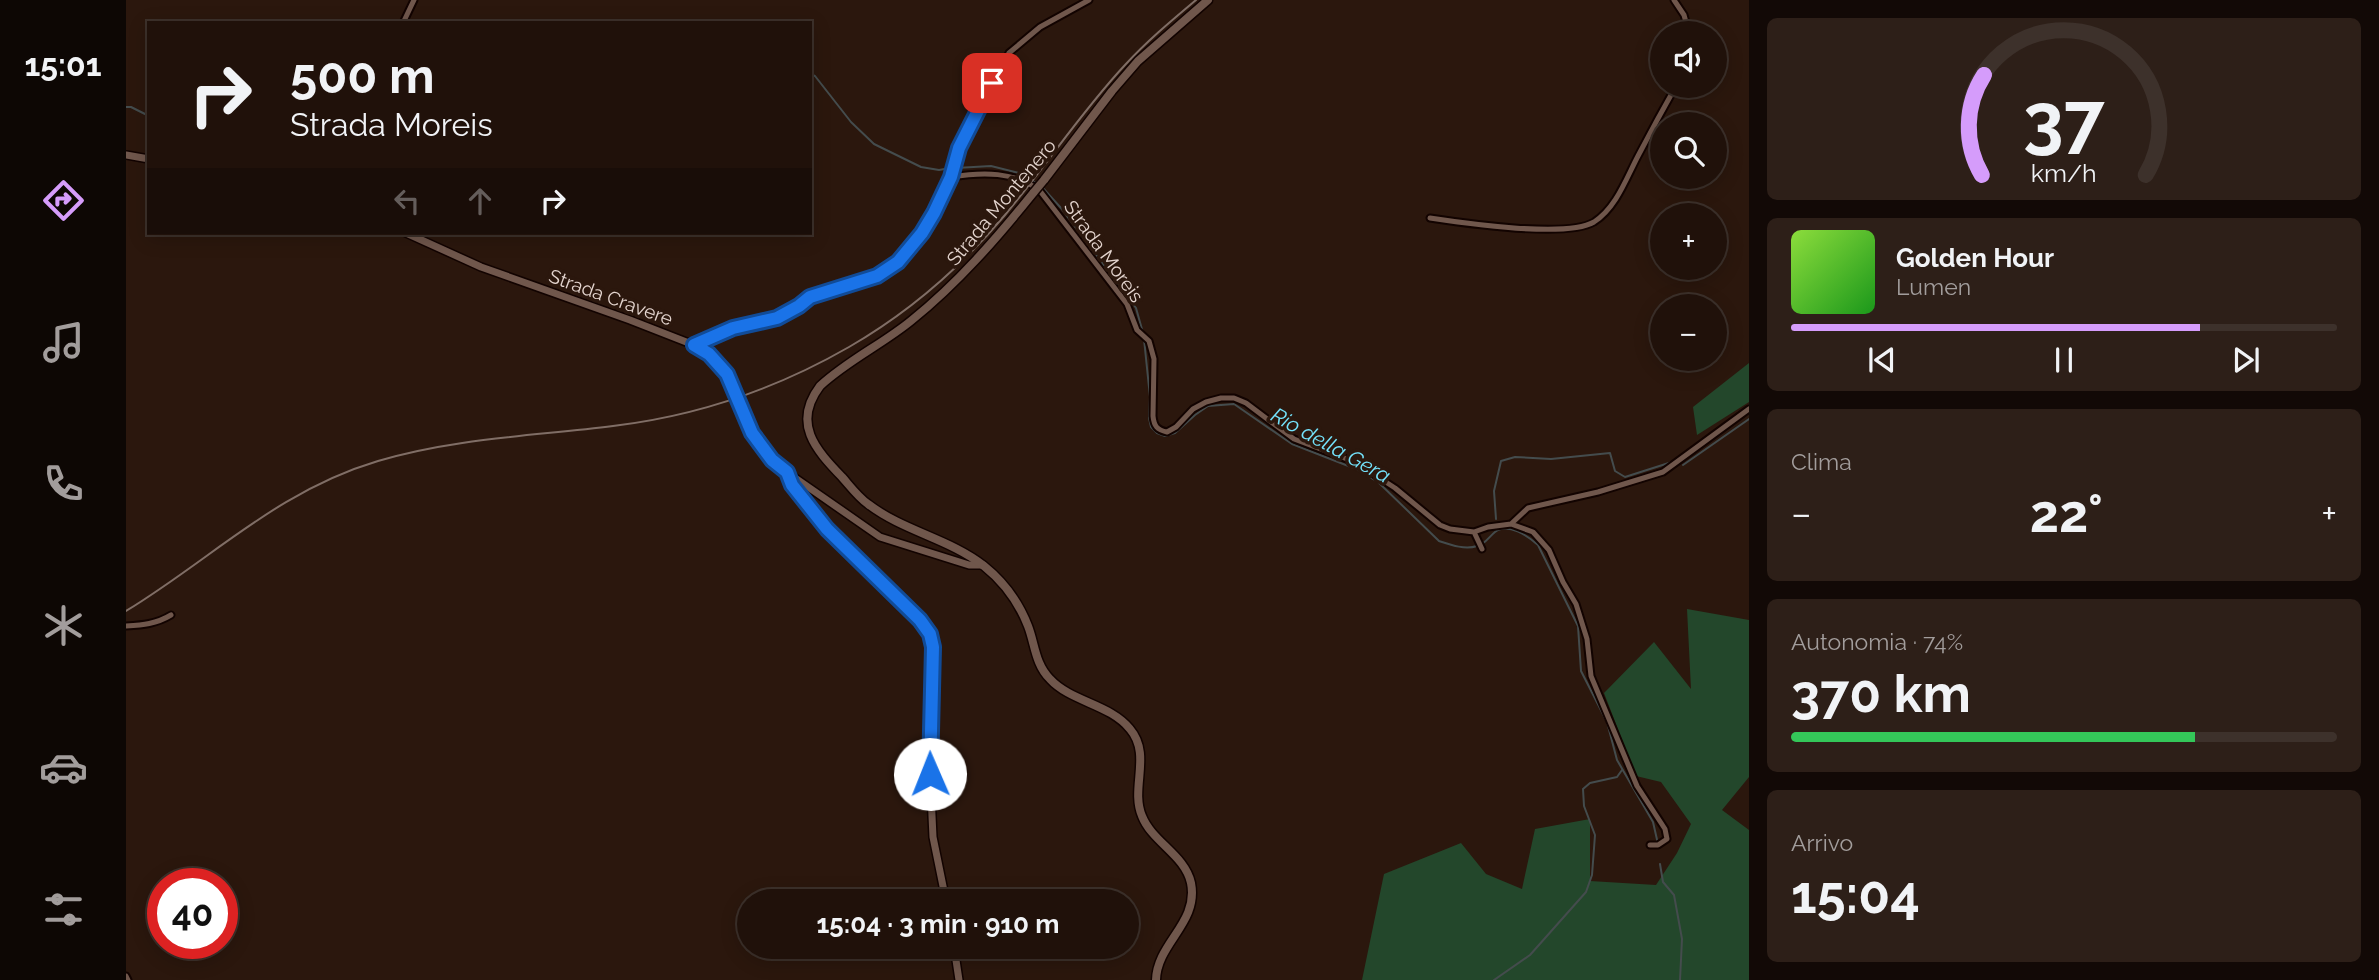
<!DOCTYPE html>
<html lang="it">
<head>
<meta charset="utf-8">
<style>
	body { margin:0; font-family:Raleway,sans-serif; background:#2d1f18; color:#f1f3f6; height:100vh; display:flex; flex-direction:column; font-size:26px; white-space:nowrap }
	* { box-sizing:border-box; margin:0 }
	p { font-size:23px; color:#a29d9c }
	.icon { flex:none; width:38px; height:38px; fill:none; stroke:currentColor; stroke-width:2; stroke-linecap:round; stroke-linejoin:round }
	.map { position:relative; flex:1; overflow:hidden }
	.sheet { display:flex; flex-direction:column; gap:18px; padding:18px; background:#120906; width:630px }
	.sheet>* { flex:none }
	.guide { position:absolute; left:21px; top:21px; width:665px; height:214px; border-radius:0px; box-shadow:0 4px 18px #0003,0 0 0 2px #3d312b; background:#20110a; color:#f1f3f6; overflow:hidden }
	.buttons { position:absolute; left:1524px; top:21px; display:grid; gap:14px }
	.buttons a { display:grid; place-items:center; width:77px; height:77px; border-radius:50%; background:#20110a; box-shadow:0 4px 18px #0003,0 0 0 2px #3d312b; font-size:35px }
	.speed { position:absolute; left:21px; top:868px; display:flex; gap:14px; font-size:35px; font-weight:700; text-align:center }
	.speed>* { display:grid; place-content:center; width:91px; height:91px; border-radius:50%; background:#20110a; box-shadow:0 4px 18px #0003,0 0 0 2px #3d312b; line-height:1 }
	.speed .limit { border:10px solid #d22; background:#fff; color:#111 }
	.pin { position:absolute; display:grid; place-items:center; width:60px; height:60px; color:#fff; margin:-30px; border-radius:14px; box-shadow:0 4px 10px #0006 }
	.me { position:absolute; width:77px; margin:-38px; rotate:359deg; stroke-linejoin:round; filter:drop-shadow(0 0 5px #0008) }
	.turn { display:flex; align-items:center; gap:24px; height:147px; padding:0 28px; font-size:32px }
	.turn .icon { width:91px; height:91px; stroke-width:2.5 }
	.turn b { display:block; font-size:49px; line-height:60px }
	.lanes { display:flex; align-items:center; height:66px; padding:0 28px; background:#0003; justify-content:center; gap:35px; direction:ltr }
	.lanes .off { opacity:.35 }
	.big { font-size:52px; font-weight:700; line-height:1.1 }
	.sheet .widget { flex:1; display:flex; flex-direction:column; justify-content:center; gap:10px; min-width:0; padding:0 24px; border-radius:10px; background:#2d1f18 }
	.sheet .dial { align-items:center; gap:0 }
	.dial svg { height:182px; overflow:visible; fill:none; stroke:#3d312b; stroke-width:7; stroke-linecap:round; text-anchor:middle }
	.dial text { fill:#f1f3f6; stroke:none }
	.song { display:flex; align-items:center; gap:21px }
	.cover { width:84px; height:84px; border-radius:10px; background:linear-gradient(135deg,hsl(90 70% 55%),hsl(120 70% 35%)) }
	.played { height:7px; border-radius:4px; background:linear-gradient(90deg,#d59cfb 75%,#3d312b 75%) }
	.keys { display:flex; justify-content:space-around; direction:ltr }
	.heat { display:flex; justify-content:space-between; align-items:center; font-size:38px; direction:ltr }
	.charge { height:10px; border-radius:5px; background:linear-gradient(90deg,#34c759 74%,#3d312b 0) }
	.trip { position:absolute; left:611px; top:889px; width:402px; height:70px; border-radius:35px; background:#20110a; box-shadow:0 4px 18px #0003,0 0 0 2px #3d312b; font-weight:700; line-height:70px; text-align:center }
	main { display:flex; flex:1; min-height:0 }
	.dock { display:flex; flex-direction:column; width:126px; justify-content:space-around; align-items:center; background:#0d0704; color:#a29d9c }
	.dock .icon { width:49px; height:49px }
	.dock .selected { color:#d59cfb }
	.dock b { font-size:32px; color:#f1f3f6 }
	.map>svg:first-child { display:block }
	.green { fill:#23472b }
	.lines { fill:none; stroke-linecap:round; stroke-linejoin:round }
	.stream { stroke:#444c4d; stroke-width:2 }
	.minor-casing { stroke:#120300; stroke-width:9 }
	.tertiary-casing { stroke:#120300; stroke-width:10 }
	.secondary-casing { stroke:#120300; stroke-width:11 }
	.minor { stroke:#70574c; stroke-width:5 }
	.tertiary { stroke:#70574c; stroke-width:7 }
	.secondary { stroke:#70574c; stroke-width:8 }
	.rail { stroke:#806e66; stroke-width:2 }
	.secondary-bridge-casing { stroke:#120300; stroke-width:11; stroke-linecap:butt }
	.secondary-bridge { stroke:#70574c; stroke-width:8 }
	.route-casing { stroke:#114b97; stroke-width:18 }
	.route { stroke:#1a73e8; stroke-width:12 }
	.labels { text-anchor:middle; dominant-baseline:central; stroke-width:7; stroke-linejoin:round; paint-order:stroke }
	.street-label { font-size:19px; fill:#e4d5cf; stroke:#2b170d }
	.water-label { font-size:21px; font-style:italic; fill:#74e3fc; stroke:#2b170d }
</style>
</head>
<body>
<main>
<nav class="dock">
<b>15:01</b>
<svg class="icon selected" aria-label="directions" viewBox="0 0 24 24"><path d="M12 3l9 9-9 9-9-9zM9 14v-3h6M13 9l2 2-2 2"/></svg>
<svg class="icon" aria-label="music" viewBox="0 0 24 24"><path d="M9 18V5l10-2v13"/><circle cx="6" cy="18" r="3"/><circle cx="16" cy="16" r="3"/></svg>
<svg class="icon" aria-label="phone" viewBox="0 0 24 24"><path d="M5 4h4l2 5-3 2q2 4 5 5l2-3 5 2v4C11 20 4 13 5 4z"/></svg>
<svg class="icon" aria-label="climate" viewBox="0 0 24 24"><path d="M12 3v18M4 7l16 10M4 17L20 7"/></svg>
<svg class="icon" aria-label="car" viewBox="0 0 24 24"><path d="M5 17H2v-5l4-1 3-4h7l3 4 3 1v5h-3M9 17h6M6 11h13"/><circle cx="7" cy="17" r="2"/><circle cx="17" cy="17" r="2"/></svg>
<svg class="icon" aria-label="filters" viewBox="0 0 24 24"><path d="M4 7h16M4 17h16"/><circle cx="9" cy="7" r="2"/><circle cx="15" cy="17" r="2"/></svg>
</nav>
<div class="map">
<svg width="1623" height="980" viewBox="0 0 1623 980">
	<rect width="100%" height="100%" fill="#2b170d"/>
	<path class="green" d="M1623,363V402L1571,435L1567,407Z
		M1561,609L1623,620V777L1596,810L1623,830V980H1236L1258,874L1335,843L1360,874L1396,889L1409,829L1464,819V881L1530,885L1551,853L1565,824L1535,782L1510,776L1478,693L1528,642L1565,689Z"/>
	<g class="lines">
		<path class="stream" d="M684,74L689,76L725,122L748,144L795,167L813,170L824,168
			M0,107H5L23,116
			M830,168L865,166L897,174L911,184
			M916,187L935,208L1010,308L1017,333
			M1018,339L1024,397L1023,418L1025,427L1031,433L1039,436L1049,433L1069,415L1082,406L1108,404L1166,444L1230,469L1252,482L1313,541C1325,545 1339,550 1351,546
			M1557,465L1623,419
			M1370,519L1368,491L1375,461L1389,457L1425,459L1484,453L1489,471L1499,477L1549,461
			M1356,544C1362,540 1364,536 1369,532C1382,522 1402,536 1412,545L1452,626L1455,671L1481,722L1491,760L1527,822L1532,844
			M1534,864L1537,882L1548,895L1556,939L1554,980
			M1368,980L1404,955L1460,892L1466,875L1469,835L1458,806L1457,789L1464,783L1491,777L1496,770"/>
		<defs>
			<path id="minor" d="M1548,0L1558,15L1563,33
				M277,23L288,0
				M825,177C856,172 889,171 914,191L1001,304L1011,330L1023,341L1028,359L1027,416C1028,426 1031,430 1041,432L1050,427L1067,409L1080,402L1095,398H1108L1120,403L1168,439L1229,462L1269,488L1314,525L1324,529L1348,532L1362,527L1385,524L1407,532L1423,550L1437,582L1450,604L1461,639L1465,676L1511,786L1539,829L1541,839L1532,845H1524
				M1304,218C1337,223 1441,238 1468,222C1490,208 1500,179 1512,156C1524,133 1537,109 1550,86
				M568,345L607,328L651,318L673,306L684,297L751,276L763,269L796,233L808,213L825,177L833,148L883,53L914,27L963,0
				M1385,524L1402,508L1472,492L1537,472L1623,409
				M1348,532L1356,549
				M0,626C17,625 30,624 45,615
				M0,976L2,980"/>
			<path id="tertiary" d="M0,155L23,159
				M280,233L355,267L504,320L568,345L583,354L601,374L626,433L652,466L754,537L843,565H857
				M661,473L666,485L701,529L794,620L804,634L807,647L803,752L807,837L820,901
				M828,947L833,980"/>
			<path id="secondary" d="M918,180L986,91L1012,61L1082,0
				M908,192C871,238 832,283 786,320C757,344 722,360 694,386C666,423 689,449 716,477C724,486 732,497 742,504C777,531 824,539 858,566C878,582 893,603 902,626C909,644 909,664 924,679C945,702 984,704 1004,729C1026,755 1004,788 1016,816C1026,842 1059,855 1065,883C1073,923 1031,943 1030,980"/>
		</defs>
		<use href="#minor" class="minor-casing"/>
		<use href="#tertiary" class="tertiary-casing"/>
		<use href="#secondary" class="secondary-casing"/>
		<use href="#minor" class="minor"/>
		<use href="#tertiary" class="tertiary"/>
		<use href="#secondary" class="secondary"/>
		<path class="rail" d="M0,611C87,558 151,491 252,461C329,438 409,436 487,426C570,416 650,389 723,347C782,313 835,267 879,215C920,166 955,112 999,65C1021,41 1045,21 1070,0"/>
		<defs>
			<path id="secondary-bridge" d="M908,192L918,180"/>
		</defs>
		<use href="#secondary-bridge" class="secondary-bridge-casing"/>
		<use href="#secondary-bridge" class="secondary-bridge"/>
	</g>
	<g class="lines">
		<defs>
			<path id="route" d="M804,774L807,647L804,634L794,620L701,529L666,485L661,472L646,460L626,433L601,374L583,354L568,345L607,328L651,318L673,306L684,297L751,276L772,262L796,233L808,213L825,177L833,148L866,83"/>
		</defs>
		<use href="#route" class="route-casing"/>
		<use href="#route" class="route"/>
	</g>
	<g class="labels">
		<g class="street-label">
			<text transform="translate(875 202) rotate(-50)">Strada Montenero</text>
			<text transform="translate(978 251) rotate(54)">Strada Moreis</text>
			<text transform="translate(485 297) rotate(20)">Strada Cravere</text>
		</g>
		<g class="water-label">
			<text transform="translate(1205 445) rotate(29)">Rio della Gera</text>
		</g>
	</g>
</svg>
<div class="buttons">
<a><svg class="icon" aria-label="sound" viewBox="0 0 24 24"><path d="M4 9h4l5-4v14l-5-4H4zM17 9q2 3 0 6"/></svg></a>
<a><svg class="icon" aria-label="search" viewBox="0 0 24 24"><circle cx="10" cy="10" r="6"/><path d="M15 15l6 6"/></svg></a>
<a>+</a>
<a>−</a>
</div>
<div class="speed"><div class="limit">40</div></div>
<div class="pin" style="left:866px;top:83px;background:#d93025"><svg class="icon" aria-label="arrive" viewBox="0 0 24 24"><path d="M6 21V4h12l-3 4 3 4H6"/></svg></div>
<svg class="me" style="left:804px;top:774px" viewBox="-20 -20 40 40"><circle r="19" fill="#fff"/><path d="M0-13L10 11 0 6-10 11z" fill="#1a73e8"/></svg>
<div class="trip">15:04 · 3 min · 910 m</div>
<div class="guide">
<div class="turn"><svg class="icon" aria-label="right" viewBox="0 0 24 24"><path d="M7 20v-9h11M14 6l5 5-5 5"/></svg><div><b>500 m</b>Strada Moreis</div></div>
<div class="lanes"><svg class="icon off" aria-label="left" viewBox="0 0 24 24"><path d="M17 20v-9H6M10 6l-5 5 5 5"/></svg><svg class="icon off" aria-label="ahead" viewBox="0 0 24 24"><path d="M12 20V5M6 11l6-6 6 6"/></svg><svg class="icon" aria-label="right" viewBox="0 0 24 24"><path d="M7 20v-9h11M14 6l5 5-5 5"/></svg></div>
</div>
</div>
<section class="sheet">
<div class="widget dial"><svg viewBox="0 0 100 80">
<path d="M14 69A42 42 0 1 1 86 69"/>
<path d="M14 69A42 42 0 0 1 15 25" stroke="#d59cfb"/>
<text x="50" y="56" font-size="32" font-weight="700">37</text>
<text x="50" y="72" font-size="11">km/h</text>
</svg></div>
<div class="widget">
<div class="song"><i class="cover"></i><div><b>Golden Hour</b><p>Lumen</p></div></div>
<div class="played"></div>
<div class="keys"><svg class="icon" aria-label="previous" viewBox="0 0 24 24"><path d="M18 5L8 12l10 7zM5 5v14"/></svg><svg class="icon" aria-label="pause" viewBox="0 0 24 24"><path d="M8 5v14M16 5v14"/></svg><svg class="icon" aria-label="next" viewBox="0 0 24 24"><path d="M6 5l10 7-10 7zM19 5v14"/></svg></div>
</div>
<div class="widget"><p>Clima</p>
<div class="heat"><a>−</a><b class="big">22°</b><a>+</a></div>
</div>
<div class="widget"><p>Autonomia · 74%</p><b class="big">370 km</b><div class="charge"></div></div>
<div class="widget"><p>Arrivo</p><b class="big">15:04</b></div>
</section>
</main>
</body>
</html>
